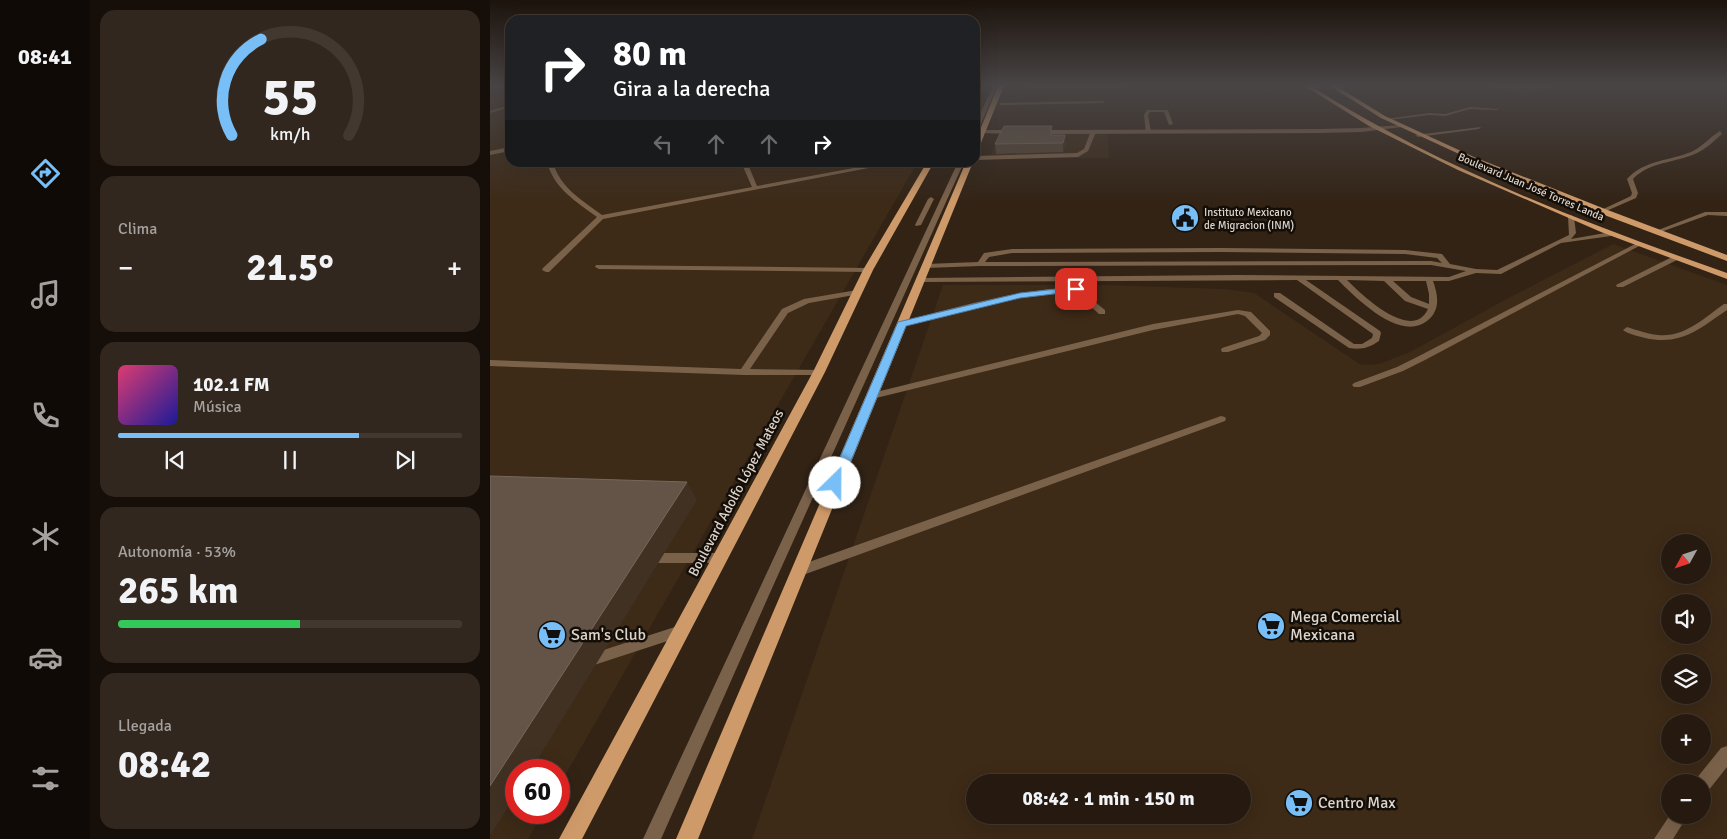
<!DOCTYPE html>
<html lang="es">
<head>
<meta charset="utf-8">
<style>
	body { margin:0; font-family:Signika,sans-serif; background:#32271e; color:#f1f3f6; height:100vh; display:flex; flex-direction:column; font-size:19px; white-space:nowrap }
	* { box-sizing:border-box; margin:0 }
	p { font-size:16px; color:#a4a19f }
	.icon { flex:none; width:28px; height:28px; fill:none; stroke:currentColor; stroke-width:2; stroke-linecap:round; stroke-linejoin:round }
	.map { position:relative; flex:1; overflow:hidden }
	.sheet { display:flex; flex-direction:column; gap:10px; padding:10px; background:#150e09; width:400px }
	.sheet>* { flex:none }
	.top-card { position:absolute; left:15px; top:15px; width:475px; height:152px; border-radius:15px; box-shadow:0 5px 20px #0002,0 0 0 1px #423830; background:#202124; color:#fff; overflow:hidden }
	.needle { width:32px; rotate:230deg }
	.tools { position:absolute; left:1171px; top:534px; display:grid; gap:10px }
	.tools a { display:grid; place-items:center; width:50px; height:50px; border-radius:50%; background:#261a10; box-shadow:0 5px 20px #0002,0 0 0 1px #423830; font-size:25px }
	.speed { position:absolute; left:15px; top:759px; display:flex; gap:10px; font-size:25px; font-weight:700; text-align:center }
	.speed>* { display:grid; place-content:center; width:65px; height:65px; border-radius:50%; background:#261a10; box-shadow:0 5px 20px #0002,0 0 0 1px #423830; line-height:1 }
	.speed .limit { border:8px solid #d22; background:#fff; color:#111 }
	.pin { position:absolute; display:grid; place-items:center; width:42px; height:42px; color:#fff; margin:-21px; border-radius:10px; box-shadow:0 2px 8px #0006 }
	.me { position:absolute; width:55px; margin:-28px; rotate:23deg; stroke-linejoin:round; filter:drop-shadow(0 0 4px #0008) }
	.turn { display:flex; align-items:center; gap:18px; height:105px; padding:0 25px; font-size:22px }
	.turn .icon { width:65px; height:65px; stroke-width:2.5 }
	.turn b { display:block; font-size:35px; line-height:42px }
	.lanes { display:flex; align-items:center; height:48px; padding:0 25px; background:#0003; justify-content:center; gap:25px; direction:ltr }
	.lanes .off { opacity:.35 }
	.big { font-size:38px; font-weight:700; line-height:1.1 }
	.sheet .widget { flex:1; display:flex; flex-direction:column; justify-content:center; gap:8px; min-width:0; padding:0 18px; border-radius:15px; background:#32271e }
	.sheet .dial { align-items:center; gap:0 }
	.dial svg { height:130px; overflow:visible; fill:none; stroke:#423830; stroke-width:7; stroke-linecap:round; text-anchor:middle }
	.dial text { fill:#f1f3f6; stroke:none }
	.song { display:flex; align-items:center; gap:15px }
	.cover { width:60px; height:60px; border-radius:8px; background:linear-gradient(135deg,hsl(340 70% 55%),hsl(240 70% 35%)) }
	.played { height:5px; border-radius:2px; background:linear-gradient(90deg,#78bff7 70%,#423830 70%) }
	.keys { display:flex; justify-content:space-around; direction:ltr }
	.heat { display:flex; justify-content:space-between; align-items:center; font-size:28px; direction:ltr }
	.charge { height:8px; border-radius:4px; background:linear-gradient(90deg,#34c759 53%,#423830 0) }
	.trip { position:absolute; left:476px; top:774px; width:285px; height:50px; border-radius:25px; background:#261a10; box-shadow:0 5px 20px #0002,0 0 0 1px #423830; font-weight:700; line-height:50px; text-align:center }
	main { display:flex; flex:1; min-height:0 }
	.menu { display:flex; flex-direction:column; width:90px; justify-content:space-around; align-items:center; background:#0f0a06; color:#a4a19f }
	.menu .icon { width:35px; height:35px }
	.menu .active { color:#78bff7 }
	.menu b { font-size:22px; color:#f1f3f6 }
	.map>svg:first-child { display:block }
	.built { fill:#3d2a17; fill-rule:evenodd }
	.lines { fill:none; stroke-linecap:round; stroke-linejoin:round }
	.service { fill:#7a614a; fill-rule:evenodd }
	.pedestrian { fill:#7a614a; fill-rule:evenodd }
	.minor { fill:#7a614a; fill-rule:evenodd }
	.primary { fill:#cf9a69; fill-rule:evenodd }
	.wall { fill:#544537 }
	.shaded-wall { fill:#403123 }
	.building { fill:#635447; stroke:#76685c }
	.route { fill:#78bff7; stroke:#4e7ca1 }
	.labels { text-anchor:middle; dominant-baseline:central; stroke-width:5; stroke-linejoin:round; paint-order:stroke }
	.far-street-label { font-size:11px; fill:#ddd4cb; stroke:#140e08 }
	.far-poi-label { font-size:11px; fill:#ddd4cb; stroke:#140e08; text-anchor:start }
	.street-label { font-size:14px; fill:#ddd4cb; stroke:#140e08 }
	.near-poi-label { font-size:16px; fill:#ddd4cb; stroke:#140e08; text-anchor:start }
</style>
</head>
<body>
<main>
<nav class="menu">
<b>08:41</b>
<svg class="icon active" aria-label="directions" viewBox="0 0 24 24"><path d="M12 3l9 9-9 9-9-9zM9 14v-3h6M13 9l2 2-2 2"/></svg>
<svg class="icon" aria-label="music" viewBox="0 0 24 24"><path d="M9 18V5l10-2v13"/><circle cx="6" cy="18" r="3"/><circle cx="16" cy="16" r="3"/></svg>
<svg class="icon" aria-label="phone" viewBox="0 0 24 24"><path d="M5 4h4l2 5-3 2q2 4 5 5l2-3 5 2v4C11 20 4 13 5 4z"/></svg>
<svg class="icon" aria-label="climate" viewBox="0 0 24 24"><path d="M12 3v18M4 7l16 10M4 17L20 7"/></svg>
<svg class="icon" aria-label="car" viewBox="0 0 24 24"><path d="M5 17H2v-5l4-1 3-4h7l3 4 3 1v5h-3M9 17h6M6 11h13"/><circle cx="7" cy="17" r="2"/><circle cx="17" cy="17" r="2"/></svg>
<svg class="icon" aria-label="filters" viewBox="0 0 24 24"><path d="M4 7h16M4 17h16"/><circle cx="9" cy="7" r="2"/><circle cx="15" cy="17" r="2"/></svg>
</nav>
<section class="sheet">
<div class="widget dial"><svg viewBox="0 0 100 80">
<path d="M14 69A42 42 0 1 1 86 69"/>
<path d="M14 69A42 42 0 0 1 32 10" stroke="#78bff7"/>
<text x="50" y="56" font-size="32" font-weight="700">55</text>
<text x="50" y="72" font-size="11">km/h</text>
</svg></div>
<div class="widget"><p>Clima</p>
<div class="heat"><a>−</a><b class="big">21.5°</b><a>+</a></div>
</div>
<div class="widget">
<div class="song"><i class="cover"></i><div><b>102.1 FM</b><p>Música</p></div></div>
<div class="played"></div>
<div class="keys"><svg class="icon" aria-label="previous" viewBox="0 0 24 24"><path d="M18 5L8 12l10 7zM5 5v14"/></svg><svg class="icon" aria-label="pause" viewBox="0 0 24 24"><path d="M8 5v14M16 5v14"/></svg><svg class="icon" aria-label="next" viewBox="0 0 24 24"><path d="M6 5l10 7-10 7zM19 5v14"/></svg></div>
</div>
<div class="widget"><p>Autonomía · 53%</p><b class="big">265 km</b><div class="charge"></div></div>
<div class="widget"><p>Llegada</p><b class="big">08:42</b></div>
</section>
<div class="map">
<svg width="1237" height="839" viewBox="0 0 1237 839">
	<rect width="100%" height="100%" fill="#322315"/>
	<path class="built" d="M0,86H20V162L427,163L69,786V770H26V812L53,813L38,839H0Z
		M997,86H1063L1035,96Z
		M508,134H618L619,158H500Z
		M1123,244L1237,285V839H262L453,285H615L735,289L764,293L871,365L889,364L920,352L1011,302ZM1180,542H1212V575H1180ZM1180,602H1212V635H1180ZM1180,662H1212V695H1180ZM1180,722H1212V755H1180ZM485,782H752V815H485ZM1180,782H1212V815H1180Z"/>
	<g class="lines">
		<path class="service" d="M503,86H507L488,131L485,133V125Z
			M615,101L613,103L511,105L509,104L511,103Z
			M20,105V107L0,113V111Z
			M980,107L1009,109L1007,110L980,109L955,116L939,115L898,120L896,119L939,113L955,114Z
			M657,110H678L683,124L679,125L674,112H660L658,115L661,132L656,133L654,115Z
			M991,127L989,129L928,137L925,135Z
			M601,131L606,132L598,151L588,157L485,160V156L587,153L594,149Z
			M1230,131L1232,134C1224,141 1216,149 1207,153C1186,163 1160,161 1143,179L1148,193L1146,198L1114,212L1109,211L1141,196L1142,193L1137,179C1154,160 1179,161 1201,152C1212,147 1220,137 1230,131Z
			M20,147V151L0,155V151Z
			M57,162H63C70,188 92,200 112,215L262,187L251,162H257L267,186L396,162H410L113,219L59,272H56L52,270L53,268L107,217C87,202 64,189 57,162Z
			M468,162H474L279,595L171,839H153Z
			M1215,212H1237V216L1218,215L1168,233L1163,232Z
			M1081,215L1084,217L1086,233L1081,239L1121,232L1124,234L1121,236L1071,243L1011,274L986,273L959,281H943C948,295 951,310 937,321C910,342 867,299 848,280H816L890,331L891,333L889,341C879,348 871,350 859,348L784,297V293H790L864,344H872L882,338L883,334L807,280L430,282L426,280L430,278L747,275L959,277L976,271L941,265L490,266L436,268L432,266L436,264L488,262L494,253L522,249L731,248L915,250L952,254L960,264L986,269L1007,270L1079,235L1078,217ZM731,252L915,254L947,258L952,263L941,261L495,262L499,257L522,253ZM857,280L894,281L915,301L938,309C922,343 872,295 857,280ZM903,281H936L939,294V304L921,297Z
			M1149,242L1152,244L1151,245L935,360L913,371L870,387H864L862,385L864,383L907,367L929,356Z
			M1184,256L1191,258L1133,287H1127L1126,285Z
			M106,265L378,268L382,270L378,272L109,269L105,267Z
			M586,287L615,310V314H609L584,291C525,295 469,312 412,327L408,324L409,322C468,307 525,290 586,287Z
			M367,290H370V294L319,303L298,313L260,369L332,370L334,372L329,375H254L0,366V360L251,369L292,309L314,299Z
			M1234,304H1237V310C1209,329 1191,346 1155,338C1148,336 1138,334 1133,330L1137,327C1147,330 1157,334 1168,335C1194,338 1214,318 1234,304Z
			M748,310L761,312L780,331V335L775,340L738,352H732L731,350L732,348L769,336L772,333L755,316L748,314L663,330L382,399L377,396L382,393L663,324Z
			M731,416L735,417L736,419L735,421L313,575L309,576L305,575L303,571L305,567Z
			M158,553H230L234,555L236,558L234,561L230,563H158L154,561L152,558L154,555Z
			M191,625L196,627L198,631L196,635L98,667L93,666L91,661L93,656L98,655Z
			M1237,746V767L1218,791L1212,793V782H1205L1206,779L1231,748Z
			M1180,815H1198L1183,839H1164Z"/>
		<path class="pedestrian" d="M441,197L444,199L431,225L426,226L425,225L438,199Z"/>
		<path class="minor" d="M910,125L912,127L871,132L828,133L549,134L546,132L549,130L828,129L871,128Z
			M493,130H524L527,132L524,134L491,133Z"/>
		<path class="primary" d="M487,86H492L485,94Z
			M508,86H514L488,150L485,152V142Z
			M815,86H821C949,168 1094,223 1237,273V279L1111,232L968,170L879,126Z
			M840,86H846L895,116L984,157L1115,209L1237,255V261L1109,213L980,159L891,118Z
			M437,162H444L383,270L335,372L92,839H69L323,372L373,270Z
			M476,162H483L208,839H186Z"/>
	</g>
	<path class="wall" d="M539,86H632V87L539,88Z
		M563,135H575L576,145L573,152L506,154L505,144Z"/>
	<path class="shaded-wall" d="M575,135L576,145L573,152V143Z
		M197,482L207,500L41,770H26V794L0,836V786Z"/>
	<path class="building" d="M514,126H562L560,135H575L573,143L505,144Z
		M0,476L197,482L0,786Z"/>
	<linearGradient id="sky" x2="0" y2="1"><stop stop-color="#1c130c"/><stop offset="0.42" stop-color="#494546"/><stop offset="1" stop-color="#494546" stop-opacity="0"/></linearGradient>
	<rect width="1237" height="203" fill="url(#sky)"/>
	<path class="route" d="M586,287L590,289L589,291L530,298L416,326L352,483L350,487H341L339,483L408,322L530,293Z"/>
	<defs>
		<symbol id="civic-disc" viewBox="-11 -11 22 22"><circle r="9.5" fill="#78bff7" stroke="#140e08"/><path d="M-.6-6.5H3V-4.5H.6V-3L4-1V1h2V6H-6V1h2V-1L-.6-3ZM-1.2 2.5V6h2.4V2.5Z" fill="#111"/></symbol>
		<symbol id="supermarket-disc" viewBox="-11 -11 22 22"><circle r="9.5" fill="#78bff7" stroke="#140e08"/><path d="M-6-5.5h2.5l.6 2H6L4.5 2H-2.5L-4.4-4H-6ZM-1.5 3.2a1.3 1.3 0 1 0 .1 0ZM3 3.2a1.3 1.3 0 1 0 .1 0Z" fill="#111"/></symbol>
	</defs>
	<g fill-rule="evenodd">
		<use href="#civic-disc" x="679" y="202" width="32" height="32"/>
		<use href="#supermarket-disc" x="765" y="610" width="32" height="32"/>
		<use href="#supermarket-disc" x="46" y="619" width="32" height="32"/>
		<use href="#supermarket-disc" x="793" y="787" width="32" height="32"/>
	</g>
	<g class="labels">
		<g class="far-street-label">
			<text transform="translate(1041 187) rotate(23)">Boulevard Juan José Torres Landa</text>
		</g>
		<g class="far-poi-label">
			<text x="714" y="212">Instituto Mexicano<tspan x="714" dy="13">de Migracion (INM)</tspan></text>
		</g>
		<g class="street-label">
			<text transform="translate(246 493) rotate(-62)">Boulevard Adolfo López Mateos</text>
		</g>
		<g class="near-poi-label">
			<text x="800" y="617">Mega Comercial<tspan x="800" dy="18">Mexicana</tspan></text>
			<text x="81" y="635">Sam's Club</text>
			<text x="828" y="803">Centro Max</text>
		</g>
	</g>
</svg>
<div class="tools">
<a><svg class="needle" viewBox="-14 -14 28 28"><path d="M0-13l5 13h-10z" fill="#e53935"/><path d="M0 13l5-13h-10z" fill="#a4a19f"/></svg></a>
<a><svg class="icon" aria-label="sound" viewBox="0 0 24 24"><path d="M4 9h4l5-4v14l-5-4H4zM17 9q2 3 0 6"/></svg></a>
<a><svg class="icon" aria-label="layers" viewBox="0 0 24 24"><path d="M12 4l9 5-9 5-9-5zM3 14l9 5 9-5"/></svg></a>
<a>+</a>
<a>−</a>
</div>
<div class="speed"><div class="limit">60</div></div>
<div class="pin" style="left:586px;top:289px;background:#d93025"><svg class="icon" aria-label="arrive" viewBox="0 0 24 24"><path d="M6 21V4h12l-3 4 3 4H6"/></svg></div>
<svg class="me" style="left:345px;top:483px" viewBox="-20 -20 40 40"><circle r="19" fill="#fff"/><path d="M0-13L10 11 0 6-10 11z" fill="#78bff7"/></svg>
<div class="trip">08:42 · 1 min · 150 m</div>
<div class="top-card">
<div class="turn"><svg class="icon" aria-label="right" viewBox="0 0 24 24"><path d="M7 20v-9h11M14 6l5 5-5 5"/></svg><div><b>80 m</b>Gira a la derecha</div></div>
<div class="lanes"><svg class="icon off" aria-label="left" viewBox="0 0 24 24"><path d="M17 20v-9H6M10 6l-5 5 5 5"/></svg><svg class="icon off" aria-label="ahead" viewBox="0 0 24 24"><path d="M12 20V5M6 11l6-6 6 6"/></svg><svg class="icon off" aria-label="ahead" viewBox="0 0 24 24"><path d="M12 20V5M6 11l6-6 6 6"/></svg><svg class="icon" aria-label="right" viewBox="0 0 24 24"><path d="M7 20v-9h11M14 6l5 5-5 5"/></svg></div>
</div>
</div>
</main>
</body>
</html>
